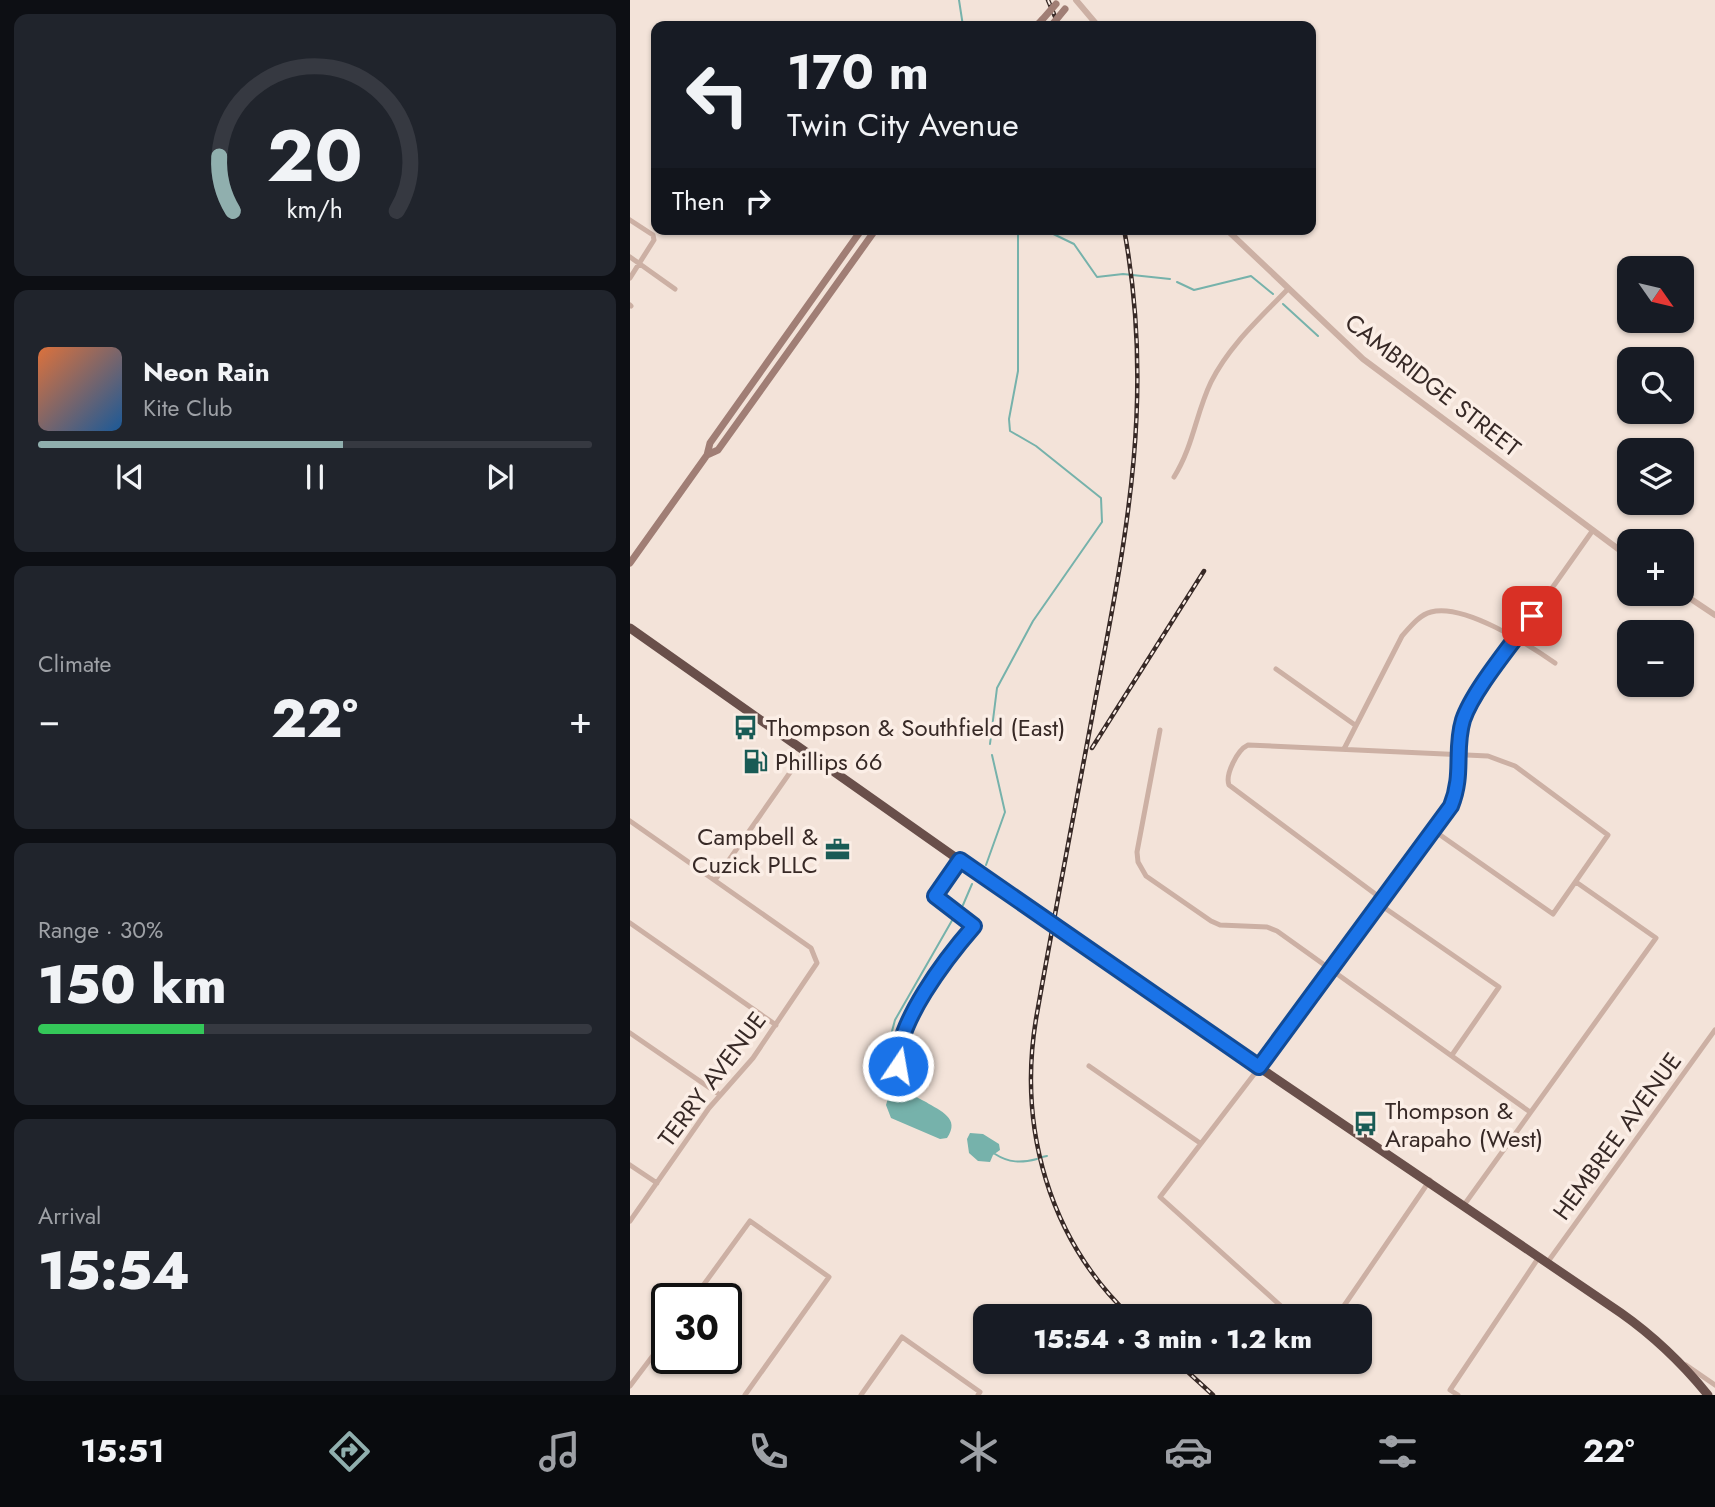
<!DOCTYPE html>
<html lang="en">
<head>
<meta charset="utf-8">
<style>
	body { margin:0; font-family:Jost,sans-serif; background:#20242c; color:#f1f3f6; height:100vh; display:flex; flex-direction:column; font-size:26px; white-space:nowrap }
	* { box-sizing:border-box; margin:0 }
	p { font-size:23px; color:#9ea1a6 }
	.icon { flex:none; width:38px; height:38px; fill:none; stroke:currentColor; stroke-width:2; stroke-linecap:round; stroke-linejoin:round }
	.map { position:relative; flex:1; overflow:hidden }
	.drawer { display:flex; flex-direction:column; gap:14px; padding:14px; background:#0d0f14; width:630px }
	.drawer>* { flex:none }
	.top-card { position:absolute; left:21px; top:21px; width:665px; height:214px; border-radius:14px; box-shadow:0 2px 5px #0004; background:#171b24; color:#f1f3f6; overflow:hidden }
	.needle { width:46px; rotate:124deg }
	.buttons { position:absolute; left:987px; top:256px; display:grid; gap:14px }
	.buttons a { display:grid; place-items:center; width:77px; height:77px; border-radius:14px; background:#171b24; box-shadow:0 2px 5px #0004; font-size:35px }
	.speed { position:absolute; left:21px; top:1283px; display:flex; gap:14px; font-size:35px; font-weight:700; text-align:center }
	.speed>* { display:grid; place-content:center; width:91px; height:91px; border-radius:50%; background:#171b24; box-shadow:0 2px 5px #0004; line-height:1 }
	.speed .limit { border:4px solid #111; border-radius:10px; background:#fff; color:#111 }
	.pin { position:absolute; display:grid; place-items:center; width:60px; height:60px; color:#fff; margin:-30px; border-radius:14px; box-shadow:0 4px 10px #0006 }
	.me { position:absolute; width:77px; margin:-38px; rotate:12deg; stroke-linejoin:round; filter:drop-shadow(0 0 5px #0008) }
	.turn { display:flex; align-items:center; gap:24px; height:147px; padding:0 21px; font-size:32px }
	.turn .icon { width:91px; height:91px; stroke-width:2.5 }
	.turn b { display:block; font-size:49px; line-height:60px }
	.then { display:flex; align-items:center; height:66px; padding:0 21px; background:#0003; gap:14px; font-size:26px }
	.big { font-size:52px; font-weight:800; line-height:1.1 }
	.drawer .card { flex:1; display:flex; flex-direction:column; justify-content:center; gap:10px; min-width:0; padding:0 24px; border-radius:14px; background:#20242c }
	.drawer .dial { align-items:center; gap:0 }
	.dial svg { height:182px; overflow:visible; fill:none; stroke:#363941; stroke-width:7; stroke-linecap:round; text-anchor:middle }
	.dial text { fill:#f1f3f6; stroke:none }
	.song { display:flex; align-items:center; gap:21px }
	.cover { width:84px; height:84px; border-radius:10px; background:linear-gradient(135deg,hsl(20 70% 55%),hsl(210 70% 35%)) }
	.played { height:7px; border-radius:4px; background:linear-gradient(90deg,#90afae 55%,#363941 55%) }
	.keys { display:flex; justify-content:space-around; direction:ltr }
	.heat { display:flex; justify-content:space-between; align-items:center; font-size:38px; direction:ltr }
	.charge { height:10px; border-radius:5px; background:linear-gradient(90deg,#34c759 30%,#363941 0) }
	.trip { position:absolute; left:343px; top:1304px; width:399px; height:70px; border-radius:14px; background:#171b24; box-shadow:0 2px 5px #0004; font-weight:800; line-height:70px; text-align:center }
	.tab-bar { display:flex; height:112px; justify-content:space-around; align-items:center; background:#090b0e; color:#9ea1a6 }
	.tab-bar .icon { width:49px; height:49px }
	.tab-bar .active { color:#90afae }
	.tab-bar b { font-size:32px; color:#f1f3f6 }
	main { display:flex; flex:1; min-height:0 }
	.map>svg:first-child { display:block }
	.water { fill:#76b2ab }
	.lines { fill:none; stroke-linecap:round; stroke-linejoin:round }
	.stream { stroke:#76b2ab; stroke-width:2 }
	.minor { stroke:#ccb0a4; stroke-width:5 }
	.tertiary { stroke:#ccb0a4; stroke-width:6 }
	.secondary { stroke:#a07e75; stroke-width:7 }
	.trunk { stroke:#694f4a; stroke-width:9 }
	.rail-casing { stroke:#372926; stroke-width:4.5 }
	.rail { stroke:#fbeee6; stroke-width:2; stroke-dasharray:5; stroke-linecap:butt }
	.secondary-bridge { stroke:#a07e75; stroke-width:7 }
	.route-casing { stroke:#114b97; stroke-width:18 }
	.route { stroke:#1a73e8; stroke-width:12 }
	.labels { text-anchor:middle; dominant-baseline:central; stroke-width:7; stroke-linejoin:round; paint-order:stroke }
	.street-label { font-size:24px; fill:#372926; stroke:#fbeee6 }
	.poi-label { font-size:24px; fill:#372926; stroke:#fbeee6; text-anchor:start }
</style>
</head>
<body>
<main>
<section class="drawer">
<div class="card dial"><svg viewBox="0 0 100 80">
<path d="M14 69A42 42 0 1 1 86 69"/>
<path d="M14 69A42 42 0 0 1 8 45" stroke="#90afae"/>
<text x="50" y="56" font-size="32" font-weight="700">20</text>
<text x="50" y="72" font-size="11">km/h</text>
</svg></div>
<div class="card">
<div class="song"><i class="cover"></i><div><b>Neon Rain</b><p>Kite Club</p></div></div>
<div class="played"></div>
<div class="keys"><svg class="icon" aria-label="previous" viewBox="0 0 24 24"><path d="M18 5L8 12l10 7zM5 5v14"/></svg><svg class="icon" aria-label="pause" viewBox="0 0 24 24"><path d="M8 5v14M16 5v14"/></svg><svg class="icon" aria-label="next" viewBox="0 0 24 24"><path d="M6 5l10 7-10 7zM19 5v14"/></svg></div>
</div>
<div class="card"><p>Climate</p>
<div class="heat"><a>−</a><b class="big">22°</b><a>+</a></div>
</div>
<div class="card"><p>Range · 30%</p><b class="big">150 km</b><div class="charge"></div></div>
<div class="card"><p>Arrival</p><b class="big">15:54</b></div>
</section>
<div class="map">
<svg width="1085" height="1395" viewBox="0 0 1085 1395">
	<rect width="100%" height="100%" fill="#f3e3d9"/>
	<path class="water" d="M266,1086C277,1090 285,1097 296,1102C310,1111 331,1118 317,1138L310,1139L261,1118L256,1105L261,1088Z
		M340,1133L353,1134L369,1144L370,1150L363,1155L360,1162L348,1161L339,1153L337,1139Z"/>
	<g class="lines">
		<path class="stream" d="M329,0L333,26
			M413,229L444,244L467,277L493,274L540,279
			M547,282L564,290L621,276L643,294
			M653,304L688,336
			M360,744L367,688L403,621L472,522L471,498L406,446L380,431L379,419L388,371V229
			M356,865L375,812L362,755
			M333,905L342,884
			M263,1087L252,1068L265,1020L324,917
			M365,1154C379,1163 391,1163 407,1159
			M412,1157L417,1156"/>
		<path class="minor" d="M0,220L23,235L24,240L0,278
			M0,257L45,289
			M0,305L1,306
			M544,477C563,447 566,413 581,382C599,346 629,319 657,290
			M646,669L725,725
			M530,730L507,852L508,862L516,876L581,921L590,925L637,927L647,931L900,1112
			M714,749L772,636C780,627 789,615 801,612C834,603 899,645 925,663
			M0,821L181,948L187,963L123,1058L79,1108L0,1221
			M85,880L175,751
			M752,899L599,785C595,775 607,750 618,745L858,756L885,766L978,835L923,914L803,830
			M749,904L869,987L822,1055
			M0,923L146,1025
			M0,1033L90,1095
			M459,1066L570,1143
			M281,1082L268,1066C265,1023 317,958 344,926L305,896L330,860
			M0,1165L27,1183
			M834,1205L1026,938L946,882
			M917,1263L1085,1030
			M64,1298L120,1221L199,1277L115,1395
			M662,1316L530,1197L648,1043L821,806C835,773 826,739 839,706L963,530
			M707,1316L800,1180
			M1056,1365L1085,1385
			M0,1386L37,1337
			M231,1395L272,1337L350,1392L348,1395
			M828,1395L820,1390L909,1257"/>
		<path class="tertiary" d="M446,0L468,26
			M596,229L733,359L999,557
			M1052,593L1085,615"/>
		<path class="secondary" d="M406,26L412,20
			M77,455L80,443L232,229
			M0,563L77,455L88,450L246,229"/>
		<path class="trunk" d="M0,628L474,962L991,1313C1025,1337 1052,1363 1078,1395"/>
		<defs>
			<path id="rail" d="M418,0L429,26
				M494,229C525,395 497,534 466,696C446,804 425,911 406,1019C388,1128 419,1239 500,1316
				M462,748L574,571
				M547,1362L583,1395"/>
		</defs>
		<use href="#rail" class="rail-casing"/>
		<use href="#rail" class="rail"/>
		<path class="secondary-bridge" d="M412,20L426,4
			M421,26L435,9"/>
	</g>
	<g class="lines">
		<defs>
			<path id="route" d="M268,1066C265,1024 317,957 344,926L305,896L330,860L629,1067L821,806C834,774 824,750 833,720C843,690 883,643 902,616"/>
		</defs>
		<use href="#route" class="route-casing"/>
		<use href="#route" class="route"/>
	</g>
	<defs>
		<symbol id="bus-bare" viewBox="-9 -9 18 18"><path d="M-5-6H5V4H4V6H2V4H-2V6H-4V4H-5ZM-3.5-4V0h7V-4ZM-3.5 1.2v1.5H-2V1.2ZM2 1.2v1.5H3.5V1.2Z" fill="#195b55" stroke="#fbeee6" stroke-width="2.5" paint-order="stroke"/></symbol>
		<symbol id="fuel-bare" viewBox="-9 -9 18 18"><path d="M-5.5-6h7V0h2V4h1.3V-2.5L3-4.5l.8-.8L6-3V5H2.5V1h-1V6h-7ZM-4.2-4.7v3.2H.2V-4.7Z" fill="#195b55" stroke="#fbeee6" stroke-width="2.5" paint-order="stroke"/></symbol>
		<symbol id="office-bare" viewBox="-9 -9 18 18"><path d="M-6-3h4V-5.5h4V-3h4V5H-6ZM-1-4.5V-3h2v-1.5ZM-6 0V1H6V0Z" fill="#195b55" stroke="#fbeee6" stroke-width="2.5" paint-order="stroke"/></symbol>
	</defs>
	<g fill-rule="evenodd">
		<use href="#bus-bare" x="98" y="710" width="35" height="35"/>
		<use href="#fuel-bare" x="108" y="744" width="35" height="35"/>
		<use href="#office-bare" x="190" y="832" width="35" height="35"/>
		<use href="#bus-bare" x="718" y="1106" width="35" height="35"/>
	</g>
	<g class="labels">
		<g class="street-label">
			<text transform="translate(803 385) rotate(38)">CAMBRIDGE STREET</text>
			<text transform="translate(82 1079) rotate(-53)">TERRY AVENUE</text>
			<text transform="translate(987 1136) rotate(-54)">HEMBREE AVENUE</text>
		</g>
		<g class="poi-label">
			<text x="136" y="727">Thompson &amp; Southfield (East)</text>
			<text x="145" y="761">Phillips 66</text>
			<text x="188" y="836" text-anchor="end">Campbell &amp;<tspan x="188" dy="28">Cuzick PLLC</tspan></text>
			<text x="755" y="1110">Thompson &amp;<tspan x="755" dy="28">Arapaho (West)</tspan></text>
		</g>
	</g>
</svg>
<div class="buttons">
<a><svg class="needle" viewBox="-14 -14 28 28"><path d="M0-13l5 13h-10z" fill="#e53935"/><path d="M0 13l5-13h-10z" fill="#9ea1a6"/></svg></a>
<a><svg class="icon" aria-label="search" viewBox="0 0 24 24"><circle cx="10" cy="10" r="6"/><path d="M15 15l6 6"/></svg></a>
<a><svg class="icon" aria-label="layers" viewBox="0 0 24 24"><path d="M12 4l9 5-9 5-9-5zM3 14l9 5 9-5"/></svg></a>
<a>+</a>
<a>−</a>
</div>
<div class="speed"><div class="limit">30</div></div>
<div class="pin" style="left:902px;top:616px;background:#d93025"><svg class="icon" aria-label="arrive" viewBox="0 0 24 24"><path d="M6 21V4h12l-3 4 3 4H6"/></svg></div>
<svg class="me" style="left:268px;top:1066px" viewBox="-20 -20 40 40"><circle r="17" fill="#1a73e8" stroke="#fff" stroke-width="3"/><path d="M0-11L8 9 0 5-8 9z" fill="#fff"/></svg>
<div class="trip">15:54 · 3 min · 1.2 km</div>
<div class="top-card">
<div class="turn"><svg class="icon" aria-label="left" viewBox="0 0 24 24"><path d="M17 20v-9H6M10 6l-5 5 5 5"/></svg><div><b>170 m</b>Twin City Avenue</div></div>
<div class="then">Then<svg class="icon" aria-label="right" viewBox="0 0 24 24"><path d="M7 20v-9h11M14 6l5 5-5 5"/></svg></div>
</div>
</div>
</main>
<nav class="tab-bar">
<b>15:51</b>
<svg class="icon active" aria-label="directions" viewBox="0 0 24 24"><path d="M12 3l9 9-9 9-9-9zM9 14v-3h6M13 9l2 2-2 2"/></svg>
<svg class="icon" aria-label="music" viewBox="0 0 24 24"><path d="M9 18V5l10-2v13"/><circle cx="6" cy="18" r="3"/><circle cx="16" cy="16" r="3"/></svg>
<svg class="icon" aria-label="phone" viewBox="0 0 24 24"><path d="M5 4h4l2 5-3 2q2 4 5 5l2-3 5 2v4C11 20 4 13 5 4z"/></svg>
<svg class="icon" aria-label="climate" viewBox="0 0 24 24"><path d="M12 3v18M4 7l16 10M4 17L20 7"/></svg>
<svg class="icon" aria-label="car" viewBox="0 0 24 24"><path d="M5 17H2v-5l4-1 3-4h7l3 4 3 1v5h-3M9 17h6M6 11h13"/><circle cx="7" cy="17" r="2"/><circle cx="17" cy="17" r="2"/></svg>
<svg class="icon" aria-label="filters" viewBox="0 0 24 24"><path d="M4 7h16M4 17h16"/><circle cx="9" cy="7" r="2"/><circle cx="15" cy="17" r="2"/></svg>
<b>22°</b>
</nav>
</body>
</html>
